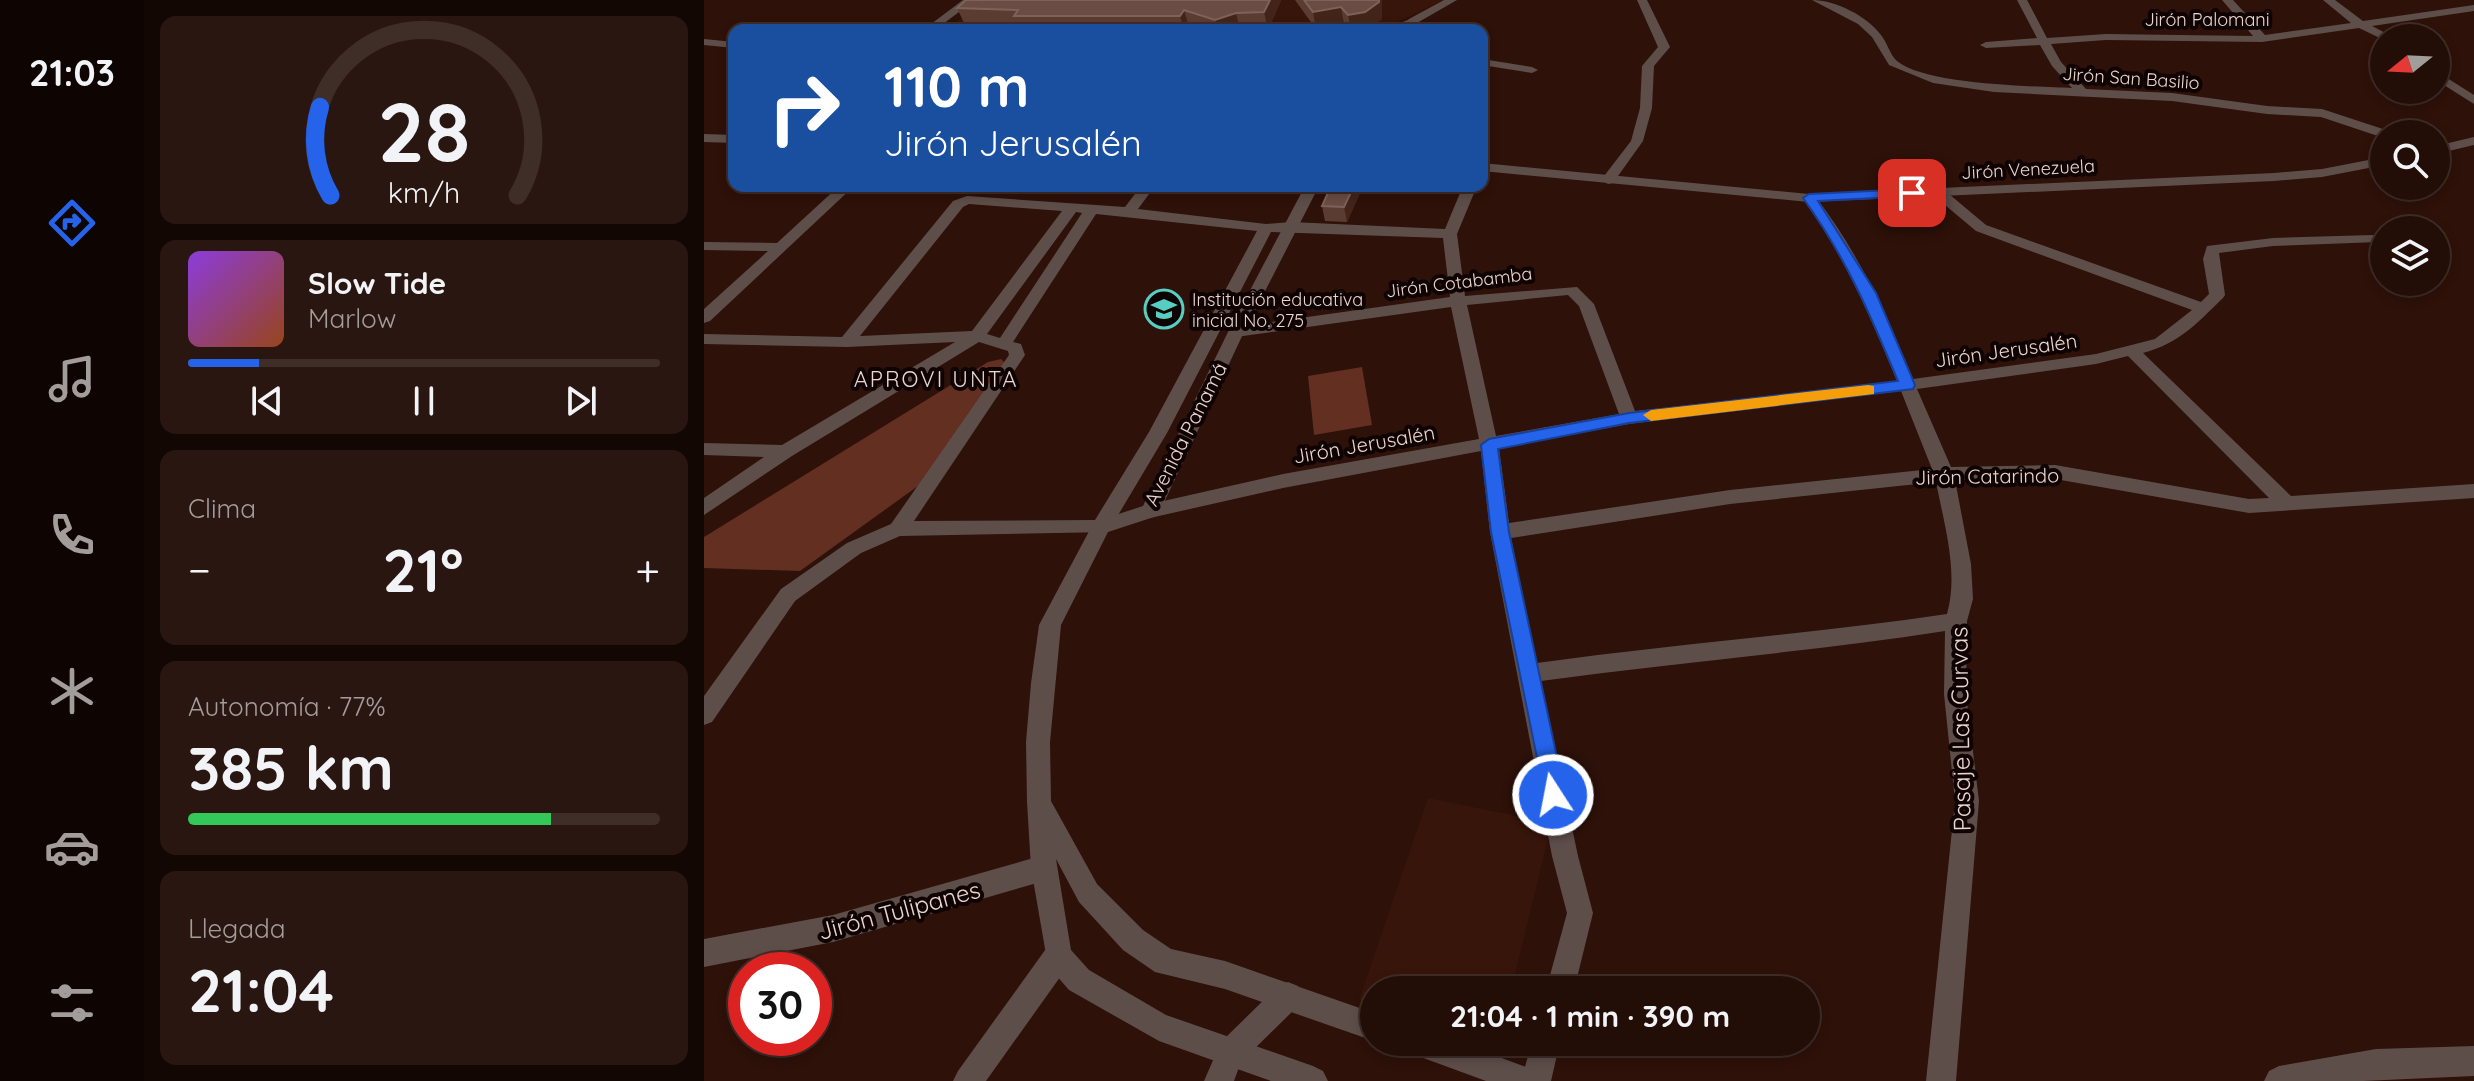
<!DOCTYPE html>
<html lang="es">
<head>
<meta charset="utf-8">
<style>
	body { margin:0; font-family:Quicksand,sans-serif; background:#2a1611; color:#f1f3f6; height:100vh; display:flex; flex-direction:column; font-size:30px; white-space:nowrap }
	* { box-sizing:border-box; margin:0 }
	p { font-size:26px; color:#a29c9b }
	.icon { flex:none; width:44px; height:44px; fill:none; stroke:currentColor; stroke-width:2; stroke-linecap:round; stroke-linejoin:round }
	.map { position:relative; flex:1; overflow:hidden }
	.side { display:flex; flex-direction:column; gap:16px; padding:16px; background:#130704; width:560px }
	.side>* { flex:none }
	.hud { position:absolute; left:24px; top:24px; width:760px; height:168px; border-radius:16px; box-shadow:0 4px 12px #0003,0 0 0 2px #3f2d28; background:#1a4fa0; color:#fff; overflow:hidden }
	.needle { width:52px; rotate:252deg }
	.controls { position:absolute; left:1666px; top:24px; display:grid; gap:16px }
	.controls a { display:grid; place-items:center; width:80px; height:80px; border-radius:50%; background:#220d07; box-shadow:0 4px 12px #0003,0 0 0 2px #3f2d28; font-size:40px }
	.speed { position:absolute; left:24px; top:952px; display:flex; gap:16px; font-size:40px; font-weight:700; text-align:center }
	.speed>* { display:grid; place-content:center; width:104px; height:104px; border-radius:50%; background:#220d07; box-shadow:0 4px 12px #0003,0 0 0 2px #3f2d28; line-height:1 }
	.speed .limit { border:12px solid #d22; background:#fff; color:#111 }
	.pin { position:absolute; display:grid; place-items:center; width:68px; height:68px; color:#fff; margin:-34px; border-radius:16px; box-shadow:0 4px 12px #0006 }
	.me { position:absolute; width:88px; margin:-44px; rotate:349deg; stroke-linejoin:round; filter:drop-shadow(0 0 6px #0008) }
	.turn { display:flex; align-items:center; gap:28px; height:168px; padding:0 24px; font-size:36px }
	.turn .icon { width:104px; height:104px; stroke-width:2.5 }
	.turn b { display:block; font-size:56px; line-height:68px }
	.big { font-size:60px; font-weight:700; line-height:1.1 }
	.side .widget { flex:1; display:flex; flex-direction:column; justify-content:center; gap:12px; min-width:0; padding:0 28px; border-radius:16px; background:#2a1611 }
	.side .dial { align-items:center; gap:0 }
	.dial svg { height:208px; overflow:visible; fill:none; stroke:#3f2d28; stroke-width:7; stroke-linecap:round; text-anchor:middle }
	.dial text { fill:#f1f3f6; stroke:none }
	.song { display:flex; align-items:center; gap:24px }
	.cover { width:96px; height:96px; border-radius:12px; background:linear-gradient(135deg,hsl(270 70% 55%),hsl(20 70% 35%)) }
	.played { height:8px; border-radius:4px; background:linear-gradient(90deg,#2563eb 15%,#3f2d28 15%) }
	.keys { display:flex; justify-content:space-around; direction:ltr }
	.heat { display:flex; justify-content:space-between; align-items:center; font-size:44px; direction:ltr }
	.charge { height:12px; border-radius:6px; background:linear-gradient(90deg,#34c759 77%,#3f2d28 0) }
	.trip { position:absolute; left:656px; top:976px; width:460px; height:80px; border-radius:40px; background:#220d07; box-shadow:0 4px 12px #0003,0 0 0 2px #3f2d28; font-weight:700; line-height:80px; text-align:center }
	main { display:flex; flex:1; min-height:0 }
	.menu { display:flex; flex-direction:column; width:144px; justify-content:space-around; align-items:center; background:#0e0503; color:#a29c9b }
	.menu .icon { width:56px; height:56px }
	.menu .selected { color:#2563eb }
	.menu b { font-size:36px; color:#f1f3f6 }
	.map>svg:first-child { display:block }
	.built { fill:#38150b }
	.green { fill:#622f21 }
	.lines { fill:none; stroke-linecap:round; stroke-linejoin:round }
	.minor { fill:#5e4e4a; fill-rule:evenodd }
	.tertiary { fill:#5e4e4a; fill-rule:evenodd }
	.wall { fill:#5b3c33 }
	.shaded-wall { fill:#42241b }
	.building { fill:#6a4c44; stroke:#7e6259; stroke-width:2 }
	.route { fill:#2563eb; stroke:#184099; stroke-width:2 }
	.slow { fill:#f59e0b }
	.labels { text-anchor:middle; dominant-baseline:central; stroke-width:8; stroke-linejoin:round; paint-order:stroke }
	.far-street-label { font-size:18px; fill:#ead5cf; stroke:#0e0302 }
	.far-poi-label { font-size:18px; fill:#ead5cf; stroke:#0e0302; text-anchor:start }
	.street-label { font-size:20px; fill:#ead5cf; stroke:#0e0302 }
	.neighbourhood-label { font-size:22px; letter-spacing:2px; fill:#ead5cf; stroke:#0e0302 }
	.near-street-label { font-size:24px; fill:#ead5cf; stroke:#0e0302 }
</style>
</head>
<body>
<main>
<nav class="menu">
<b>21:03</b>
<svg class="icon selected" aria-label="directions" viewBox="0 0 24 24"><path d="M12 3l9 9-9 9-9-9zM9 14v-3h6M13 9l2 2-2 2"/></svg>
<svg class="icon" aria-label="music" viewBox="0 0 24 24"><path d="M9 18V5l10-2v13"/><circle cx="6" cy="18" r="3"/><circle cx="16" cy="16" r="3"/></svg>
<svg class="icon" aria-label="phone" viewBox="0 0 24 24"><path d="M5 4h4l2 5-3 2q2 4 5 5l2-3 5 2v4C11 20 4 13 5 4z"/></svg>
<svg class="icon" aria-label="climate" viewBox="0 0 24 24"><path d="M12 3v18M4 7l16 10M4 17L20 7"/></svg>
<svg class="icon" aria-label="car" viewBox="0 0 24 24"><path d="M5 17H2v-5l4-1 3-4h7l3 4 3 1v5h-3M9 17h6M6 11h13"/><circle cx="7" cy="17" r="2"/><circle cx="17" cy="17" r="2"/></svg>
<svg class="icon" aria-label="filters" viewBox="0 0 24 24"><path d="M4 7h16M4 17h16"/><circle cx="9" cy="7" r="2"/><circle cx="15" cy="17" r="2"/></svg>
</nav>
<section class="side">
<div class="widget dial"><svg viewBox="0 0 100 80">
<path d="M14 69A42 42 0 1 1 86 69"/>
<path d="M14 69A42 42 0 0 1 10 35" stroke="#2563eb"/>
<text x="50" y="56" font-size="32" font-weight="700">28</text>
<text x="50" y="72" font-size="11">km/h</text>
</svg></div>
<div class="widget">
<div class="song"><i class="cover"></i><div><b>Slow Tide</b><p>Marlow</p></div></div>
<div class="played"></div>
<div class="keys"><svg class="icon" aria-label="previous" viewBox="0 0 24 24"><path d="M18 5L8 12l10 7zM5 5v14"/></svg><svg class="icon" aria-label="pause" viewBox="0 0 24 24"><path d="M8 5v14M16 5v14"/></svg><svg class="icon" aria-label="next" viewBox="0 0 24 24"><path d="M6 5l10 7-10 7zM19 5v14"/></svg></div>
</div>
<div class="widget"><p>Clima</p>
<div class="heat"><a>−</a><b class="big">21°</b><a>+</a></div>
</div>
<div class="widget"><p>Autonomía · 77%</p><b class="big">385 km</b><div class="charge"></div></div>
<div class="widget"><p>Llegada</p><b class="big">21:04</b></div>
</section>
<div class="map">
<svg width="1770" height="1081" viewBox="0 0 1770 1081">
	<rect width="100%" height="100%" fill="#2e1109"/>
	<path class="built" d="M283,0H739L677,30H241Z
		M724,798L848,823L807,990H670V1003L655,1000Z"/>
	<path class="green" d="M297,359L302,364L214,486L96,571L0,568V537L284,362Z
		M658,367L668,425L610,435L604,376Z"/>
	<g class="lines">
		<path class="minor" d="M259,0H271L231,30H219Z
			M933,0H943L966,47L950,66L948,108L939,141L909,183L904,184L897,180L927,141L936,108L938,66L954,47Z
			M1108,0C1131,0 1163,16 1177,35C1183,42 1186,55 1193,61C1222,85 1329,86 1368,88L1348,66L1336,45L1282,48L1276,45L1282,42L1333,38L1313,0H1323L1343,38L1402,34L1549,36L1518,0H1529L1561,35L1647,23L1619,0H1631L1659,21L1770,5V11L1668,26L1691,38L1680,40L1655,28L1558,42L1402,40L1347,44L1357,62L1382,89L1468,93L1563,106L1618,109L1685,131L1686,134H1680V138L1617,117L1563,114L1468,101L1290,92L1229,83L1185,65L1168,37L1154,24Z
			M709,18L713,19V23L694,30H678Z
			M0,39L30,42V48L0,45Z
			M778,59L828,67L834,70L828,73L778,65Z
			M1732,71L1770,95V104L1732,80Z
			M0,134L30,135V143L0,142Z
			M135,186H150L6,321L0,323V309L64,251L0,250V242L73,243Z
			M437,186H451L434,209L562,224L587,222L741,229L759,186H773L753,234L761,296L873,287L890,304L931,411L1193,381C1165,313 1141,257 1098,198L1105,194L1110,195C1154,251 1182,314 1209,379L1392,354L1451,339L1488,310L1272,231L1229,195V189H1239L1282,225L1497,302L1505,294L1499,259L1503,246L1569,238L1669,235L1676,239L1674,242L1569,246L1515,253L1521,295L1519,298C1492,324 1476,343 1439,353L1587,496L1770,484V498L1545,513L1351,479L1251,480L1267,564L1269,599L1263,621L1262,694L1275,801L1252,1081H1222L1251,801L1240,694L1241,631C1107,652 972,662 837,681L874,856L889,913L870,990H842L863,913L848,856L786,532L777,451L579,488L446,518L439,516L436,511L446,504L579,474L775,439L747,307L532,337L524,332L532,327L746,297L739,238L567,232L463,433L404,532L196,536L157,553L91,601L8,722L0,725V696L77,589L143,543L187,524L305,355L304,351L275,342L88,456L0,515V498L60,457L0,455V443L78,445L251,342L143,347L0,344V334L138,337L249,201L263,196L421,207ZM265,204L358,211L268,331L156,336L259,207ZM372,212L378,213L296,338L283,334ZM392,214L553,231L445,432L391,520L210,521L321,355L317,344L309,342ZM864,295L875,306L915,414L792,436L763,305ZM1424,356L1565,498L1545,499L1351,465L1247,467L1213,389L1392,364ZM1197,391L1228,469L1026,490L805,523L795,448L925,424ZM1232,482C1240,524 1255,572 1243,614C1107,634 970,644 833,663L807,538L1026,504Z
			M340,855L349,859L353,868L349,877L340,881L129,942L0,967V939L129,915Z
			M354,942L364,946L368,956L364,966L282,1081H249L254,1071L344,946Z
			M584,982L594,986L598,996L594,1006L537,1062L530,1081H500L517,1042L574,986Z
			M828,1042H856L847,1081H817Z
			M1770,1046V1076L1659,1081H1560L1565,1071L1575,1066L1672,1049Z"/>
		<path class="tertiary" d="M740,0H753L713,23L708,30H698L705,19Z
			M1770,137V145L1732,154V146Z
			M1680,157V165L1618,177L1570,181L1105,202L778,171V163L1105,194L1570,173L1618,169Z
			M601,186H615L540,332L456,511L453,516L404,532L357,625L346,742L347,801L393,884L439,930L467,949L521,961L670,1013V1041L521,989L451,972L419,950L375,902L352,859L367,950L385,970L462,1015L609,1066L619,1071L624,1081H567L455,1041L365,990L344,966L327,868L323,802L322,742L327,683L335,625L390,522L439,506L524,332Z
			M699,1042H754L833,1071L838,1081H782L703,1052Z"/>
	</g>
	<path class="wall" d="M577,0L564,30H494L485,27L483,30H316L314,27L261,25L253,8Z
		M591,0H678V19L664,29L660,30H645L640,24L612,29Z
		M627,186H659L643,222L621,221L618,206Z"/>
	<path class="shaded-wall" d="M566,0H577L564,30L560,12Z
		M675,0H678V19L664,29L647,30L644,15Z
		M637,7L640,24L612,29L609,12Z
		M480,10L485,27L483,30H480L476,16Z
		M532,13L536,30H514L511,20Z
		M650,186L659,187L643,222L640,207Z"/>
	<path class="building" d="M262,0H566L560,12L532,13L511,20L480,10L476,16H310L314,10L253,8Z
		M600,0H675V2L661,12L644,15L637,7L609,12Z
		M627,186H650L640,207L618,206Z"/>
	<path class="route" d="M1208,189L1212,191V196L1114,201L1172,293L1211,385L1209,389L925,423L794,449L805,532L861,795L857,802L849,805L842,802L787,532L777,445L785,439L925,413L1194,381C1166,314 1142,257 1099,198L1105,194Z"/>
	<path class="slow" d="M1164,385L1170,386V394L947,421L939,415L947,410Z"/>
	<defs>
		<symbol id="school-ring" viewBox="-11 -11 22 22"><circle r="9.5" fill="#0e0302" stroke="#57cec2" stroke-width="1.5"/><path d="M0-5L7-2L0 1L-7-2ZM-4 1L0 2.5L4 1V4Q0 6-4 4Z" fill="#57cec2"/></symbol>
	</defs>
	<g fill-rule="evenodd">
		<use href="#school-ring" x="438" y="287" width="44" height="44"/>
	</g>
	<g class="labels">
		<g class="far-street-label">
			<text x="1503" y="19">Jirón Palomani</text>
			<text transform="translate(1427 78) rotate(4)">Jirón San Basilio</text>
			<text transform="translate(1324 169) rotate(-3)">Jirón Venezuela</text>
			<text transform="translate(755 282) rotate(-7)">Jirón Cotabamba</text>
		</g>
		<g class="far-poi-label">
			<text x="488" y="299">Institución educativa<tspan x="488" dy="21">inicial No. 275</tspan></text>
		</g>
		<g class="street-label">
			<text transform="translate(1302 350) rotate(-8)">Jirón Jerusalén</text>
			<text transform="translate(481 434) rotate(-63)">Avenida Panamá</text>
			<text transform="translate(660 444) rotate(-10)">Jirón Jerusalén</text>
			<text transform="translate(1283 476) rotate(-1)">Jirón Catarindo</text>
		</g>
		<g class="neighbourhood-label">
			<text x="232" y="379">APROVI UNTA</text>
		</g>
		<g class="near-street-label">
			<text transform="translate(1256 729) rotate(-91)">Pasaje Las Curvas</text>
			<text transform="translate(195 910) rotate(-15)">Jirón Tulipanes</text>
		</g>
	</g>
</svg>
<div class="controls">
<a><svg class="needle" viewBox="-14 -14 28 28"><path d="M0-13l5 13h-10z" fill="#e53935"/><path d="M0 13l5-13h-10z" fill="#a29c9b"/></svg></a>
<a><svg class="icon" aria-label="search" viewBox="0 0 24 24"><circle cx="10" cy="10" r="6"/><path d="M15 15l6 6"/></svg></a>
<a><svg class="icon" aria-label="layers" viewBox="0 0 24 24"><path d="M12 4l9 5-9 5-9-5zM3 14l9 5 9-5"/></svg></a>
</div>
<div class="speed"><div class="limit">30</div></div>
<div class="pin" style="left:1208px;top:193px;background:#d93025"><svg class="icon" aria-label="arrive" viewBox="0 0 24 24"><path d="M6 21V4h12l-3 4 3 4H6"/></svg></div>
<svg class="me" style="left:849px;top:795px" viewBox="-20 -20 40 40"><circle r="17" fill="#2563eb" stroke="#fff" stroke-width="3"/><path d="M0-11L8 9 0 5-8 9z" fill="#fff"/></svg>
<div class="trip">21:04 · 1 min · 390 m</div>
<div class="hud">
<div class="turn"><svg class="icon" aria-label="right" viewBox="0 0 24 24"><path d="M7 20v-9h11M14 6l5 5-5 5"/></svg><div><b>110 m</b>Jirón Jerusalén</div></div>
</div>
</div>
</main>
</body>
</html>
